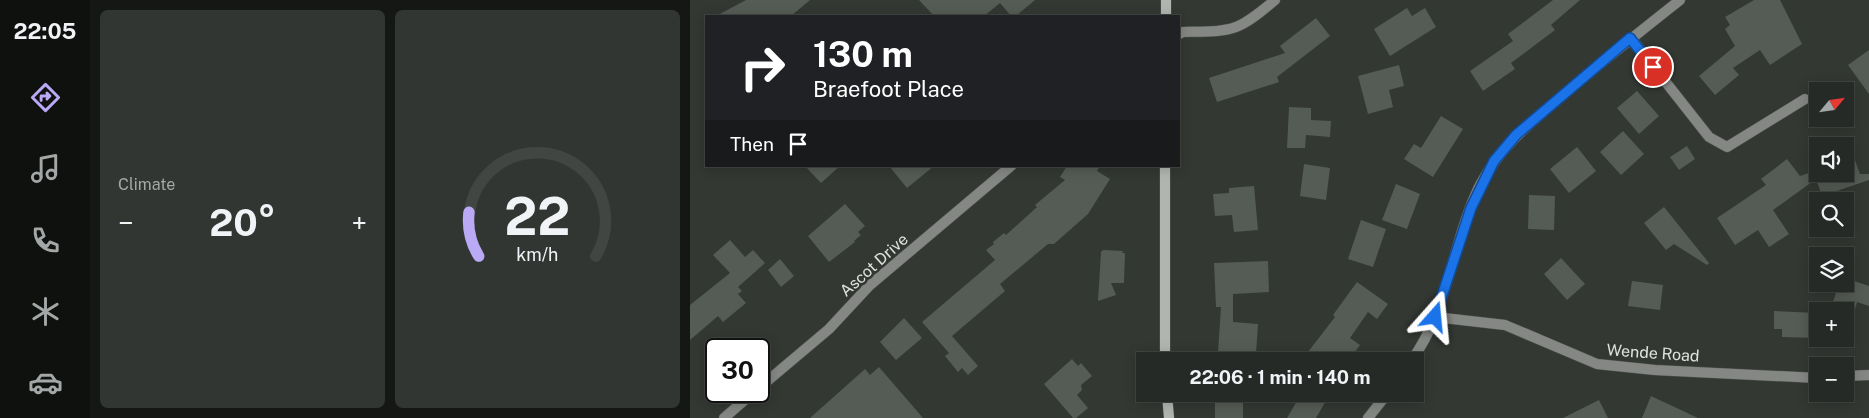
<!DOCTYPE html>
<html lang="en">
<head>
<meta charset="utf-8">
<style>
	body { margin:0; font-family:"Public Sans",sans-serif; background:#323632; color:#f1f3f6; height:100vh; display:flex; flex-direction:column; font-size:19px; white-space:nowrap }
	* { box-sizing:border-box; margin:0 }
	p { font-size:16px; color:#a4a7a7 }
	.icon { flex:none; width:28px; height:28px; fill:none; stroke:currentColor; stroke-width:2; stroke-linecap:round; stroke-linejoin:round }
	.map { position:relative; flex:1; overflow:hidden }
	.panel { display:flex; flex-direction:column; gap:10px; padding:10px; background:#151715; width:600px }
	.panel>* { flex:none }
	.hud { position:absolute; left:15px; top:15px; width:475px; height:152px; border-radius:0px; box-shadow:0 2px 12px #0003,0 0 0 1px #424643; background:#202124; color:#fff; overflow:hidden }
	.needle { width:32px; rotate:61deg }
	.controls { position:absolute; left:1119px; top:82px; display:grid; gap:10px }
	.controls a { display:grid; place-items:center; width:45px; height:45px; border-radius:0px; background:#262a26; box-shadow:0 2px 12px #0003,0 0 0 1px #424643; font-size:25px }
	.speed { position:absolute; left:15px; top:338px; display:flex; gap:10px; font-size:25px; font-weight:700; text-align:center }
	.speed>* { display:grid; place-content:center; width:65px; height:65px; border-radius:50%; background:#262a26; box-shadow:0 2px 12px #0003,0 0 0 1px #424643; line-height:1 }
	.speed .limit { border:2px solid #111; border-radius:8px; background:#fff; color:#111 }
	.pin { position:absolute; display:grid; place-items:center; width:42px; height:42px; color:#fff; margin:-21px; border:2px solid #fff; border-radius:50%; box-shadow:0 1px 5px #0007 }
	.me { position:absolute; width:55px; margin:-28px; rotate:18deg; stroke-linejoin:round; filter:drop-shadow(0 0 4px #0008) }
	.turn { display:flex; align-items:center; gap:18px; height:105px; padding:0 25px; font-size:22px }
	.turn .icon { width:65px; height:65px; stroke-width:2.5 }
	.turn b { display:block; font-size:35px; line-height:42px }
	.then { display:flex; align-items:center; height:48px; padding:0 25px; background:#0003; gap:10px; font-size:19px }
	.big { font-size:38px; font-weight:700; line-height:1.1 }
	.panel .card { flex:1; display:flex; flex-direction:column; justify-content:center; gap:8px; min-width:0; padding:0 18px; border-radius:8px; background:#323632 }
	.panel .dial { align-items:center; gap:0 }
	.dial svg { height:130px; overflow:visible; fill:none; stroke:#424643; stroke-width:7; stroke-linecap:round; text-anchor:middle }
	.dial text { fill:#f1f3f6; stroke:none }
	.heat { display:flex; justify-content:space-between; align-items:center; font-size:28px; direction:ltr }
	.panel .tiles { flex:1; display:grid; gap:10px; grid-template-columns:repeat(2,1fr) }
	.trip { position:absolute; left:446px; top:352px; width:288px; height:50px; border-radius:0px; background:#262a26; box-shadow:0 2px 12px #0003,0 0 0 1px #424643; font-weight:700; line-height:50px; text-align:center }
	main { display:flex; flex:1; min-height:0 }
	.tab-bar { display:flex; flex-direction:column; width:90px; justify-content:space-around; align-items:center; background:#0f110f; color:#a4a7a7 }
	.tab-bar .icon { width:35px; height:35px }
	.tab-bar .on { color:#baaaf6 }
	.tab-bar b { font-size:22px; color:#f1f3f6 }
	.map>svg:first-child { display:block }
	.building { fill:#555b55 }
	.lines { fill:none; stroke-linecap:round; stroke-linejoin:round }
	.street-casing { stroke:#525752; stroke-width:11 }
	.secondary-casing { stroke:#525752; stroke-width:11 }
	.street { stroke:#858784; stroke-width:10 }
	.secondary { stroke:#b1b5b0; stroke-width:10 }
	.route-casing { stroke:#114b97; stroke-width:12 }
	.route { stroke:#1a73e8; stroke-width:9 }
	.labels { text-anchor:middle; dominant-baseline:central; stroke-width:5; stroke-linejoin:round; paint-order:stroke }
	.street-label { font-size:16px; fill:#dfe3df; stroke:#333833 }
</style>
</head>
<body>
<main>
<nav class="tab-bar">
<b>22:05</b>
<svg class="icon on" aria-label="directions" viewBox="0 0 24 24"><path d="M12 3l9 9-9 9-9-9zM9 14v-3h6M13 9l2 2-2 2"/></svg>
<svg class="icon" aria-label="music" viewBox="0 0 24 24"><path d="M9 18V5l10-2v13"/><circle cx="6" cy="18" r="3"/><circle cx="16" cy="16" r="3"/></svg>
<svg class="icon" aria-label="phone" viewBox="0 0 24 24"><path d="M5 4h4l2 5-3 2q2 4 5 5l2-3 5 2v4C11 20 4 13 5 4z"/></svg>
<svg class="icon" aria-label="climate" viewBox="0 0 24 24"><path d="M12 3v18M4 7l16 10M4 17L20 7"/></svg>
<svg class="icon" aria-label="car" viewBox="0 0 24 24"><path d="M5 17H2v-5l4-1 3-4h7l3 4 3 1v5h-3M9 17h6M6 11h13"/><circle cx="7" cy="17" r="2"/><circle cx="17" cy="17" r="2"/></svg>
</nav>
<section class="panel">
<div class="tiles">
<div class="card"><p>Climate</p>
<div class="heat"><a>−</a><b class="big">20°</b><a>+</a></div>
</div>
<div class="card dial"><svg viewBox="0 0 100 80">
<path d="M14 69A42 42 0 1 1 86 69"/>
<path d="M14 69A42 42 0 0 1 8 42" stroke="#baaaf6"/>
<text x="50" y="56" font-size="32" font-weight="700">22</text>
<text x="50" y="72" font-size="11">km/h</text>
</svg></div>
</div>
</section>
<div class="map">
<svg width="1179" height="418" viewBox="0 0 1179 418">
	<rect width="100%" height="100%" fill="#333833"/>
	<path class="building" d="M56,0H120L101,16H26Z
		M229,0H345L326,16H321L310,3L294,16H244Z
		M863,0H890L861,25L865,30L821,63L825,69L793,91L780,71L823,41L818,34Z
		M1064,0H1090L1112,44L1080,65L1070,50L1043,68L1049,75L1025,95L1009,76L1045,46L1035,29L1040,25L1035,17Z
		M717,8L722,16L735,8L746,27L700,56L684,29Z
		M626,18L640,36L587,77L589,82L527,102L519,78L595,53L590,46Z
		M1179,50V94L1158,65Z
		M709,65L714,86L699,90L703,107L678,114L668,76Z
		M947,91L969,116L949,134L927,108Z
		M599,107L621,108V120L641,121L640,137L616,135L615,148H597Z
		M751,116L773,129L743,177L714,159L724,144L731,148Z
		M933,131L954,154L931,175L910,152Z
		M1155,138H1157L1170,174H1179V180L1132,196L1126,179L1083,210L1099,234L1079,247L1068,230L1045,245L1027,218L1076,185L1071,179L1097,159L1110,176L1128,170V174H1155Z
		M997,146L1005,159L989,170L980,157Z
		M887,147L906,171L879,193L860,169Z
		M614,164L640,168L636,200L610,196Z
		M115,166H150L131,183Z
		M199,166H244L217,188Z
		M377,166H410L407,171L420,179L398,214L364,244H358L310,284L315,291L262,336L288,366L278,375L272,368L268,372L255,356L259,353L232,322L305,260L296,250L304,244L303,242L314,233L316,235L347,207L345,205L375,180L370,177Z
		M706,184L730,194L717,229L692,220Z
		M564,186L568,230L544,232L542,215L525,216L523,194L539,193V188Z
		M839,195L865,196L864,230L838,229Z
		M155,204L175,226L168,232L171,235L164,241L165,242L139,262L118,236Z
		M974,207L1019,263L1017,265L984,244L976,250L954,223Z
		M671,220L696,229L683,267L658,259Z
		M40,240L55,257L63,250L75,263L48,287L52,291L48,294L56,303L33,322L28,316L0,340V305L40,273L23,255Z
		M413,250L433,251L432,253H435L434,283H421L426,295L408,301L411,252Z
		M871,258L895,284L877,300L854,274Z
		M90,259L104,276L91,287L78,270Z
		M578,261L579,292L543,294V322L568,324L566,354L528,352L531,307H526L524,263Z
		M1155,278L1179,286V306L1167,302L1164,313L1142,305L1149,284H1155Z
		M942,281L973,285L970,310L938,306Z
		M667,282L698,304L687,319L678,312L660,338L670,345L658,361H611L645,317L643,315Z
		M1084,311L1128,313L1127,338L1092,337V329H1084Z
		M214,318L232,338L206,360L190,342Z
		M382,359L388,366L391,363L402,376L391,385L392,390L387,395L398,408L386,418H383L354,384Z
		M189,367L233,418H120L175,369L180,375Z
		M525,394H553V418H525Z
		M611,394H640L626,418H597Z
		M961,396L1008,418H952Z
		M909,400L918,418H873Z"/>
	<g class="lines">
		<defs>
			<path id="street" d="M489,34L493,32C543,31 546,33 585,0
				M941,38L1019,137L1037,147L1115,99
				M745,317L815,325L907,364L965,370L1128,378
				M721,361C759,310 762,241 790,185C811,145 844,120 878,91C914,60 952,30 990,0
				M1155,376L1179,375
				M69,388L139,329L179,286L321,166
				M34,418L65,391
				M678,418L697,394"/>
			<path id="secondary" d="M476,16V0
				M475,166V361
				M477,394L479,418"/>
		</defs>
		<use href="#street" class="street-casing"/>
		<use href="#secondary" class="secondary-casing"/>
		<use href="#street" class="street"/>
		<use href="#secondary" class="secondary"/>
	</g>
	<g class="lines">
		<defs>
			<path id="route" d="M745,317L781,208L804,161L826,135L940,38L963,67"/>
		</defs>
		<use href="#route" class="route-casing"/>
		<use href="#route" class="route"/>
	</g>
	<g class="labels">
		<g class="street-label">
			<text transform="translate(184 265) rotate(-42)">Ascot Drive</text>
			<text transform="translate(963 353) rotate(4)">Wende Road</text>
		</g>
	</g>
</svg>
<div class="controls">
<a><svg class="needle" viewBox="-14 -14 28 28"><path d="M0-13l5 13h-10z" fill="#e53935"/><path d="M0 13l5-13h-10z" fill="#a4a7a7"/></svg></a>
<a><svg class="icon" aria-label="sound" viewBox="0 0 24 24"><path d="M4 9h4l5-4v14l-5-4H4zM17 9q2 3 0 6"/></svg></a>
<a><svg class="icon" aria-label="search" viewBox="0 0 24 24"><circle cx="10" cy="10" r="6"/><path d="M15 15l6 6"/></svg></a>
<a><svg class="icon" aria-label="layers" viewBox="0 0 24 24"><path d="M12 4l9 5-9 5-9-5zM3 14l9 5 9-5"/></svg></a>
<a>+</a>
<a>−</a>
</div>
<div class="speed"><div class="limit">30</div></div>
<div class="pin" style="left:963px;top:67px;background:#d93025"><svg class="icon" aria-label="arrive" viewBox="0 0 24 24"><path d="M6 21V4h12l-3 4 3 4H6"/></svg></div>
<svg class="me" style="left:745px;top:317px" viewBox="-20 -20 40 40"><path d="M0-17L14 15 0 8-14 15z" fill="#1a73e8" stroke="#fff" stroke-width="4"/></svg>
<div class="trip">22:06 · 1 min · 140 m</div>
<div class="hud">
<div class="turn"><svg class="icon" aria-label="right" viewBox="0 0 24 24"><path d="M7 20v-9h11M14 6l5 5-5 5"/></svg><div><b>130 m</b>Braefoot Place</div></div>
<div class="then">Then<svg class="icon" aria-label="arrive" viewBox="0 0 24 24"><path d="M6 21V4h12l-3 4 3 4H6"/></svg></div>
</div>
</div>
</main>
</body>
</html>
